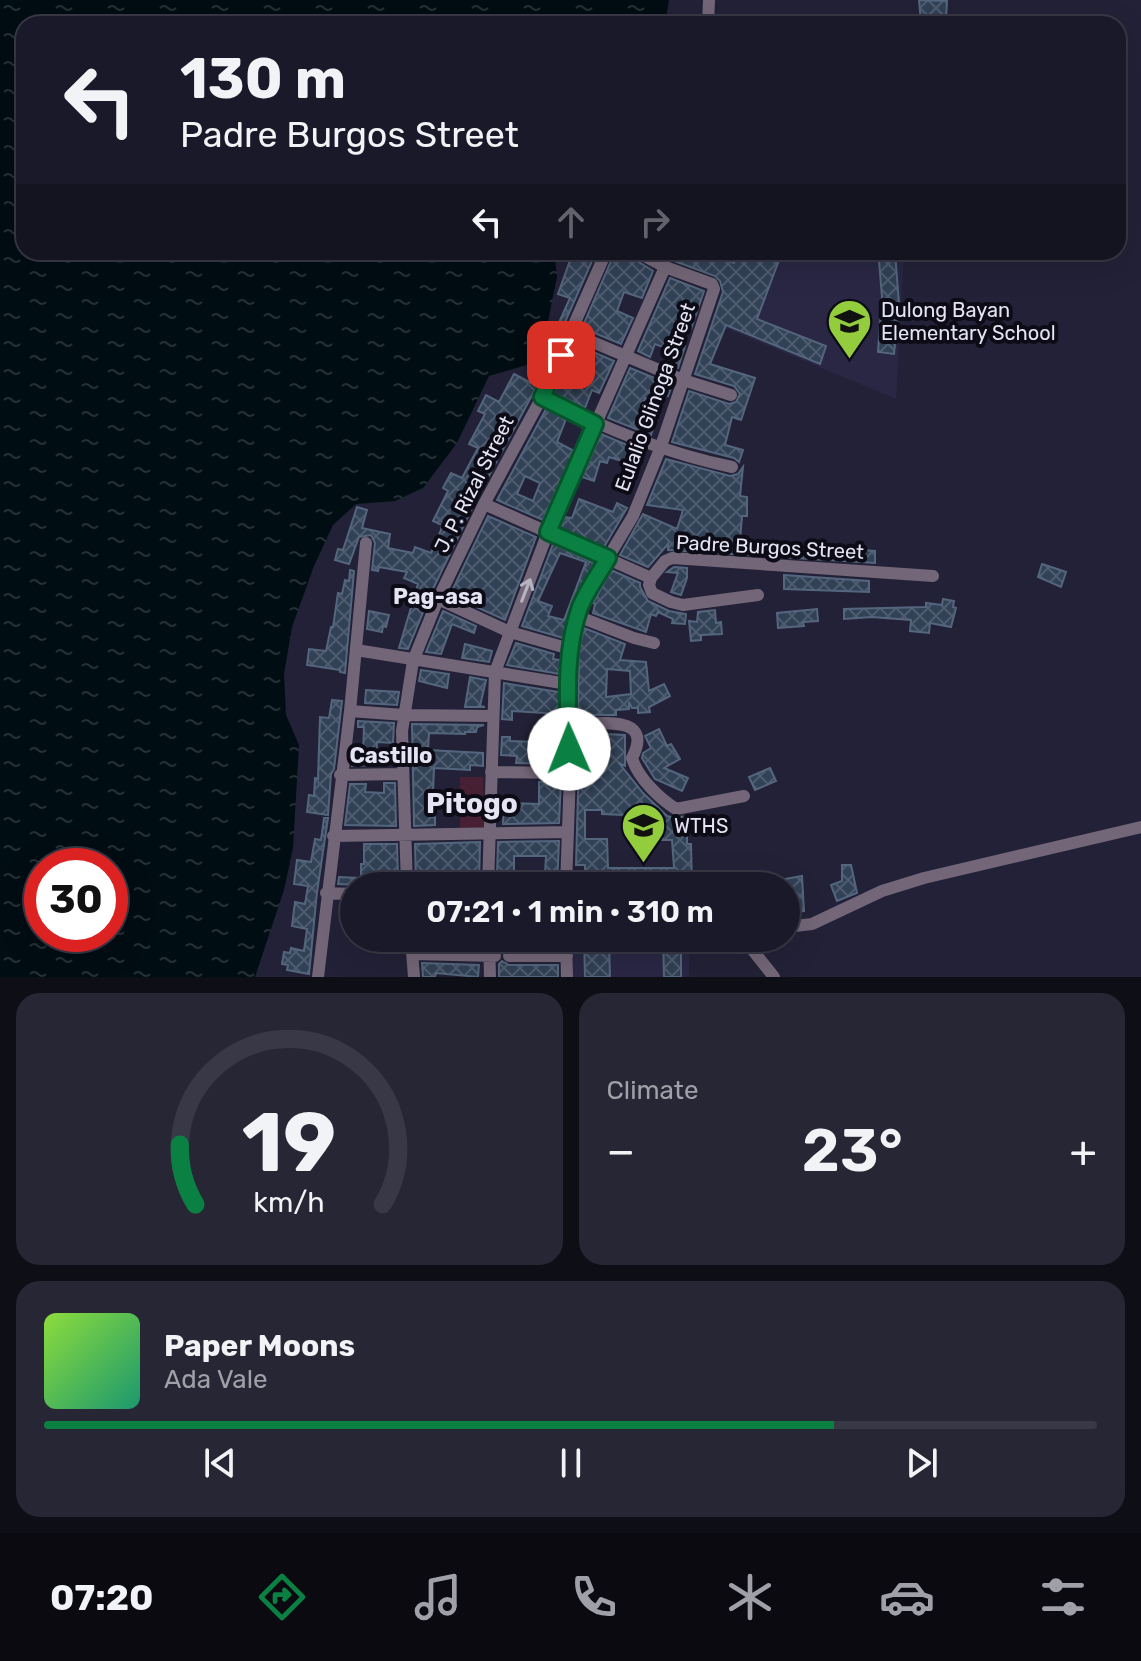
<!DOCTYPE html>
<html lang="en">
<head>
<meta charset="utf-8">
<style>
	body { margin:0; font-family:Rubik,sans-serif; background:#272635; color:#f1f3f6; height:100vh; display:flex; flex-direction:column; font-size:30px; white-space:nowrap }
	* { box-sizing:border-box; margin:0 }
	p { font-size:26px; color:#9fa0a8 }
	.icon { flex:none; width:44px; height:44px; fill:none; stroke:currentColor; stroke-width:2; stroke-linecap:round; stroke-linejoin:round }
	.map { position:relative; height:977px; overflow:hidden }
	.sheet { display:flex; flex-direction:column; gap:16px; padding:16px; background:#0e0e17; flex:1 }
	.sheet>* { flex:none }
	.top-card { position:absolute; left:16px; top:16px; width:1110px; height:244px; border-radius:24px; box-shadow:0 8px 32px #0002,0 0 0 2px #383846; background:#1a1929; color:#f1f3f6; overflow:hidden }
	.speed { position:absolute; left:24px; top:848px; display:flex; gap:16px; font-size:40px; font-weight:700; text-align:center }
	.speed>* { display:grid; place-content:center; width:104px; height:104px; border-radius:50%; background:#1a1929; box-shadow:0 8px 32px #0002,0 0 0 2px #383846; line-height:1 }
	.speed .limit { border:12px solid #d22; background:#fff; color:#111 }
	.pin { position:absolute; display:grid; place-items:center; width:68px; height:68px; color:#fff; margin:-34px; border-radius:16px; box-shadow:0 4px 12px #0006 }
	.me { position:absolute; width:88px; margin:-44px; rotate:359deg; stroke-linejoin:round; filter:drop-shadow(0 0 6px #0008) }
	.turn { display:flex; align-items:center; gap:28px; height:168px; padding:0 32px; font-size:36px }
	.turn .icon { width:104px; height:104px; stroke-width:2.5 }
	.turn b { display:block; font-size:56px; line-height:68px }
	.lanes { display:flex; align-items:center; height:76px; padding:0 32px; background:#0003; justify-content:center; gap:40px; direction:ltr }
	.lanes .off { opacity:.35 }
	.big { font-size:60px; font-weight:600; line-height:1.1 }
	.sheet .tile { flex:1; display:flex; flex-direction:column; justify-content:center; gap:12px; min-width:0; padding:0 28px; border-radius:24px; background:#272635 }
	.sheet .dial { align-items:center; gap:0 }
	.dial svg { height:208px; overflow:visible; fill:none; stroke:#383846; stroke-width:7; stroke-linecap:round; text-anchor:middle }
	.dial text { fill:#f1f3f6; stroke:none }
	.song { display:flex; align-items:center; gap:24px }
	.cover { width:96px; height:96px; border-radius:12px; background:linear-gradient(135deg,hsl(90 70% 55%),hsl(160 70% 35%)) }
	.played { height:8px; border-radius:4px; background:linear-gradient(90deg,#0b8043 75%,#383846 75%) }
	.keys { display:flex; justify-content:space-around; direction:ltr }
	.heat { display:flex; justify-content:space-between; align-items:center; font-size:44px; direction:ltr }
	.sheet .tiles { flex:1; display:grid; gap:16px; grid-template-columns:1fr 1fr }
	.tile:last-child { grid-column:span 2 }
	.trip { position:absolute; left:340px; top:872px; width:460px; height:80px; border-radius:40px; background:#1a1929; box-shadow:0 8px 32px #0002,0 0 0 2px #383846; font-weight:600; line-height:80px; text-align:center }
	.dock { display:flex; height:128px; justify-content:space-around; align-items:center; background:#0a0a10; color:#9fa0a8 }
	.dock .icon { width:56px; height:56px }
	.dock .selected { color:#0b8043 }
	.dock b { font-size:36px; color:#f1f3f6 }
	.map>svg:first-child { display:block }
	.built { fill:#292744 }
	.park { fill:#472034 }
	.water { fill:url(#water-ripples); fill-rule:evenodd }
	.building { fill:url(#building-cross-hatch); stroke:#54667d; stroke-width:2; fill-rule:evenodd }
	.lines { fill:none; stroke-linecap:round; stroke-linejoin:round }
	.minor { stroke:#736678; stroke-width:12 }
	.oneway { stroke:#b7b2c2 }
	.route-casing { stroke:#07532c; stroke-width:20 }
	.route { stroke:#0b8043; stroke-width:14 }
	.labels { text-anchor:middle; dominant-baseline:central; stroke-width:8; stroke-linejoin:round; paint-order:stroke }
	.poi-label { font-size:20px; fill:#e4e4f4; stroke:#0d0c16; text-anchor:start }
	.street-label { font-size:20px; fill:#e4e4f4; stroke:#0d0c16 }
	.neighbourhood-label { font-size:22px; font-weight:bold; fill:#e4e4f4; stroke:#0d0c16 }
	.district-label { font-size:28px; font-weight:bold; fill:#e4e4f4; stroke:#0d0c16 }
</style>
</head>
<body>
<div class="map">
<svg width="1141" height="977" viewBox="0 0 1141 977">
	<defs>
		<pattern id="water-ripples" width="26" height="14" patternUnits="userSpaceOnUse" patternTransform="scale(2)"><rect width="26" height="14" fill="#000d13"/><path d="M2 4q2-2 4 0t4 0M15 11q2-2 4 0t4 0" fill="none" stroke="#253036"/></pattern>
		<pattern id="building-cross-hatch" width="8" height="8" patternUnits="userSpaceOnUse" patternTransform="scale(2)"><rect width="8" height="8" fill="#314156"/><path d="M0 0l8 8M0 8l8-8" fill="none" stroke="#4f5c6f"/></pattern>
	</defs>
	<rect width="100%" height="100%" fill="#222137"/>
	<path class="built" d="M735,252H904L896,399L711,322Z
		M572,938H689V977H573Z"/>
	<path class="park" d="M460,777H483L484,828H460Z"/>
	<path class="water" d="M0,0H669L665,24H24V252H543L555,258L557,277L540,361L489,376L457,443L423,488L395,501L356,504L333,525L314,566L292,627L284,674L286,715L299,745L293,848L284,890L255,977H0ZM42,866H110V934H42Z"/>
	<path class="building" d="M919,0L947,1L946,19L921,23Z
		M573,252H596L562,329L557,327L570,298L558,294Z
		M615,252L629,256L653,271L642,298L624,292L617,311L633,318L621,344L582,328Z
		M666,252H714L713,255L734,263L738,252H782L757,319L826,346L820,364L726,325L710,364L755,378L741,420L732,417L725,445L743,450L739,462L734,458L672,442L689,391L729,404L736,402L740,394L734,386L695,374L723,292L720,281L715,276L669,259L664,256Z
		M885,252H895L899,304L894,354L878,352L882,297L879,261H886Z
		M670,278L704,291L691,329L679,325L673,341L685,346L678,368L666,363L671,350L655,344L650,357L638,351Z
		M575,344L614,361L599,393L592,390L585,408L554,393Z
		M630,368L672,385L668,396L653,391L650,400L645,398L639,413L649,417L647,423L654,426L651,435L608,418Z
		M514,374L537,386L476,500L430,595L408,649L399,648L418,584L404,578L407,572L379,567L378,571L372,570L375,543L371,535L359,537L349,564L335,560L338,549L343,550L357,507L367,510L362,528L390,534L388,548L413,553L415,547L431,553L441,530L442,525L433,521L448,491L443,488L451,473L462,478L478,448L469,444L485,414L478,411L486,395L499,402Z
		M546,409L566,419L557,442L574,451L543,520L497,500ZM525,476L540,483L533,501L517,494Z
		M601,434L639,450L635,465L609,457L607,463L600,461L594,481L582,477Z
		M666,459L730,476L738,474L743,467L740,496L747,497V516H742L740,541L875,551V563L668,550V544L648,567L620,555L643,514L677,529L683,510L647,505Z
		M579,499L613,512L617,503L627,508L604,547L560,528L565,517L572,518Z
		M488,516L536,537L505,620L450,595Z
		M553,544L594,563L569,612L563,638L522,626ZM560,553L586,562L564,620L548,616L552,606L538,601Z
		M1042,564L1066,572L1061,587L1038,577Z
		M674,567L687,568V578L681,595L671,592L678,573L667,572Z
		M350,570L354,571L345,673L340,672V670L307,665L309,649L326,651L331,627H333L338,593L342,594L345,580L349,581Z
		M611,570L640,583V587L648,601L669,611L686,614L685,624L672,623L673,619L658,612L656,616L651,614L646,632L593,613L595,604L593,603Z
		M784,575L869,581V592L784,589Z
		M943,599L954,601L953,607L956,608L951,627L930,623L929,633L910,631L911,620L872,617L844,619V609L926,607V603L942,605Z
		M817,609L818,621L803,622L804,626L778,628L777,613Z
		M715,610L716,623L721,622L722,634L701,635V640L691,641L689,621L697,622L698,612Z
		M369,611L389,615L386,627L383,626L382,632L367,629Z
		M443,611L476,626L474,633L452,624L441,654L426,652Z
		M584,628L625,644L620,660L646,662L649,691L664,684L670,696L649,707L650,712L638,713V708H632L629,702V709L616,710V715H578L579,650ZM607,669L630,671L631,694L606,697Z
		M516,643L554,654L553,659L560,660V674L507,665Z
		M465,644L492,651L489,662L462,658Z
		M421,670L449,674L447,688L419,681Z
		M470,677L486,680L480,706L485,707H465Z
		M504,683L559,692L560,714L512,711V720L502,719Z
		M366,690L399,692L397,705L365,703Z
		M332,700L342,701L334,769L331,774L328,815L307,812L309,795L314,796L315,778L318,779L320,717L329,718Z
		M358,721L394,723L393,743L377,742L376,765L352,766L354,756H363L364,727H358Z
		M412,724L484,725L477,727L476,732H465V734L429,733L428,750L483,753V766L470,765V770L434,768L432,817H435V825L414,826Z
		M659,729L667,746L671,744L680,759L664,768L688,778L682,791L655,779L642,758L643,753L651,748L645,736Z
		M540,730L559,731L561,764L516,763L517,756L501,755L502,737H510V741L539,742Z
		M585,733L625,735V766L619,763L643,793L667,816L675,818L687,816V844H691L692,886H585V865H576L579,758L581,748L584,749ZM585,810H602V814L624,815L623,830L642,832V840H672L674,868H608L607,839H585Z
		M770,768L776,781L755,790L749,777Z
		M539,782H561L559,823L503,824L504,803L539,804Z
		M384,783H395L396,826L345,825L350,784H366L365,792L384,793Z
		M324,818H328L317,892L309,974L287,970L288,965L282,964L284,952L290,953L291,948L304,951L307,929L292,926L295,902L305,904L308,886L294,884L297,860L311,862L315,839L321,840Z
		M559,841L557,886H519L520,873L545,874L546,856H514V875L497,874L498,842Z
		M480,842L479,886H416L415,844Z
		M364,844H397L398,876H382V886L338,884L339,877L361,878V864H364Z
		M842,865H851L857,893L837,901L831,885L842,881Z
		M802,876L804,911L794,912L792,896L787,897L785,879Z
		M498,938H557V947H509L502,951L498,948Z
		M584,938H609L610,977H585Z
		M663,938H681V977H664Z
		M502,961L509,965H558V977H499V964Z
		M422,963L479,965L478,977L436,973L435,977H423Z"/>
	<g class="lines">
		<path class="minor" d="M708,24L709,0
			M571,333L683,380L731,395
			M542,397C603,428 664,453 732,467
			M484,504L651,578
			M651,578L665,561L672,558L933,576
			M651,578L649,585L652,593L671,602L683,605L758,595
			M438,599L510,632L570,649
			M577,616L634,638L654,643
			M356,650L568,684
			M350,711L404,715L493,716
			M568,724C595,725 656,712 632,758C638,778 659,798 676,809L744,796
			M491,772L570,773
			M340,775L402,774
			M333,836L568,832
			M407,886L402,731L413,661L438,599L484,504L542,397L606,252
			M488,886L495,672L548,532L665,267
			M566,886L570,773L568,684L570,649L577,616L588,591L633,516L660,449L714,289L712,284L665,267L637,252
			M326,893L354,894
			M786,927L812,924L882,891L924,878L1141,827
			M411,938L414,977
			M489,938L490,977
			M566,938L567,977
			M743,938L774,977
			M412,954L495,956
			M509,956H567
			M318,977L350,711L366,543"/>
	</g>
	<defs><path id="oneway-shaft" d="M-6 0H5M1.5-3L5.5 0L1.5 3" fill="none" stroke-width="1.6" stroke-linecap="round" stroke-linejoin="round" transform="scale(2)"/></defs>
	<use class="oneway" href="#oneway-shaft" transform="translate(526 590) rotate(-69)"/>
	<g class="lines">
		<defs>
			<path id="route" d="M561,355L542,397L595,424L548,532L608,558C599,574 587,590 580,607C564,652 568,702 569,749"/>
		</defs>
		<use href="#route" class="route-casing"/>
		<use href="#route" class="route"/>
	</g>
	<defs>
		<symbol id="school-pin" viewBox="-11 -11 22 30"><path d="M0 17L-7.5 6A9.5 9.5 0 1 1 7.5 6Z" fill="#93cd3d" stroke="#0d0c16"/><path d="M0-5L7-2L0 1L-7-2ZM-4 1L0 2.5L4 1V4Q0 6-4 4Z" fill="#111"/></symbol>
	</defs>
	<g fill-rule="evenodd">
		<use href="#school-pin" x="824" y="296" width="51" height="69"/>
		<use href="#school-pin" x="618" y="800" width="51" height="69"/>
	</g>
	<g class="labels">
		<g class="poi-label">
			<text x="881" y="310">Dulong Bayan<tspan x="881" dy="23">Elementary School</tspan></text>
			<text x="674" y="826">WTHS</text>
		</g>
		<g class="street-label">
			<text transform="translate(655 397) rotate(-70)">Eulalio Glinoga Street</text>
			<text transform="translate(474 484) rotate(-63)">J. P. Rizal Street</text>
			<text transform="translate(770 547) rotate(3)">Padre Burgos Street</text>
		</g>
		<g class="neighbourhood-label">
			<text x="438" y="596">Pag-asa</text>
			<text x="391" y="755">Castillo</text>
		</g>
		<g class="district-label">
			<text x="472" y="803">Pitogo</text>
		</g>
	</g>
</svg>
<div class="speed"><div class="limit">30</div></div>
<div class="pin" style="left:561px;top:355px;background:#d93025"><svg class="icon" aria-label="arrive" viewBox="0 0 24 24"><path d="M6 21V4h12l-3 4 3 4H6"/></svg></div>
<svg class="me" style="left:569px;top:749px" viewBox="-20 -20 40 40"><circle r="19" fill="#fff"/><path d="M0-13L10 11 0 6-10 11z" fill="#0b8043"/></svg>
<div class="trip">07:21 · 1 min · 310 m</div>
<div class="top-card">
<div class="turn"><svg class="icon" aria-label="left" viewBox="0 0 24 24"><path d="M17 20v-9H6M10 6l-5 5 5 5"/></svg><div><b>130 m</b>Padre Burgos Street</div></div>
<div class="lanes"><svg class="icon" aria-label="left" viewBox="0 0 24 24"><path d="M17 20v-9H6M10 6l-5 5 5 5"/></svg><svg class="icon off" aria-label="ahead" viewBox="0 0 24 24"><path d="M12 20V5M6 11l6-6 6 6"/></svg><svg class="icon off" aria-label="right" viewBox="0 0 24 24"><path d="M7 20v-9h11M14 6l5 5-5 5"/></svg></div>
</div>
</div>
<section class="sheet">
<div class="tiles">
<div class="tile dial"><svg viewBox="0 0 100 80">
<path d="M14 69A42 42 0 1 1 86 69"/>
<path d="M14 69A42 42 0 0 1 8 46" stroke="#0b8043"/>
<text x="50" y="56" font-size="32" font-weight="700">19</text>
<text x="50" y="72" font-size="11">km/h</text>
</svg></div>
<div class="tile"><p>Climate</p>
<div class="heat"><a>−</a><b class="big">23°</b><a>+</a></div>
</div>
<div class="tile">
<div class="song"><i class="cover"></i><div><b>Paper Moons</b><p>Ada Vale</p></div></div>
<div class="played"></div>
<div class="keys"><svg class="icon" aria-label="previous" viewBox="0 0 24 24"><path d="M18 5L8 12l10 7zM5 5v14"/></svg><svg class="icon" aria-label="pause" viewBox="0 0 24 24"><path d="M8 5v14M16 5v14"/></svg><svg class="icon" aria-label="next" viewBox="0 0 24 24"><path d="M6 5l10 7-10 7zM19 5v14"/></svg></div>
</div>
</div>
</section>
<nav class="dock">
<b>07:20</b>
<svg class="icon selected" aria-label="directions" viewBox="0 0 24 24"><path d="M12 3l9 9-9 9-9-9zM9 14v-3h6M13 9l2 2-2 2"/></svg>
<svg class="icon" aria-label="music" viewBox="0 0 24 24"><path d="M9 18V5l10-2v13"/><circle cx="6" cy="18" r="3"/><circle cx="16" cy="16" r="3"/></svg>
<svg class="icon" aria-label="phone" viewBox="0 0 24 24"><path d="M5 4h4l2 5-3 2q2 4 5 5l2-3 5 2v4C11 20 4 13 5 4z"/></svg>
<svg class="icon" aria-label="climate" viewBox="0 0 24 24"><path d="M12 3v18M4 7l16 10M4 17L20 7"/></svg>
<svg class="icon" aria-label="car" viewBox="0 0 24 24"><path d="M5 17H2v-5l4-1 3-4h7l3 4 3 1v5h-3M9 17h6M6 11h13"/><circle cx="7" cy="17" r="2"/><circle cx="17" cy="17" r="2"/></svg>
<svg class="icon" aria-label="filters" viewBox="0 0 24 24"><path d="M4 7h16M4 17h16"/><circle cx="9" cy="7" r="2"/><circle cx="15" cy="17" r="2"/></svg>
</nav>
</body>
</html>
